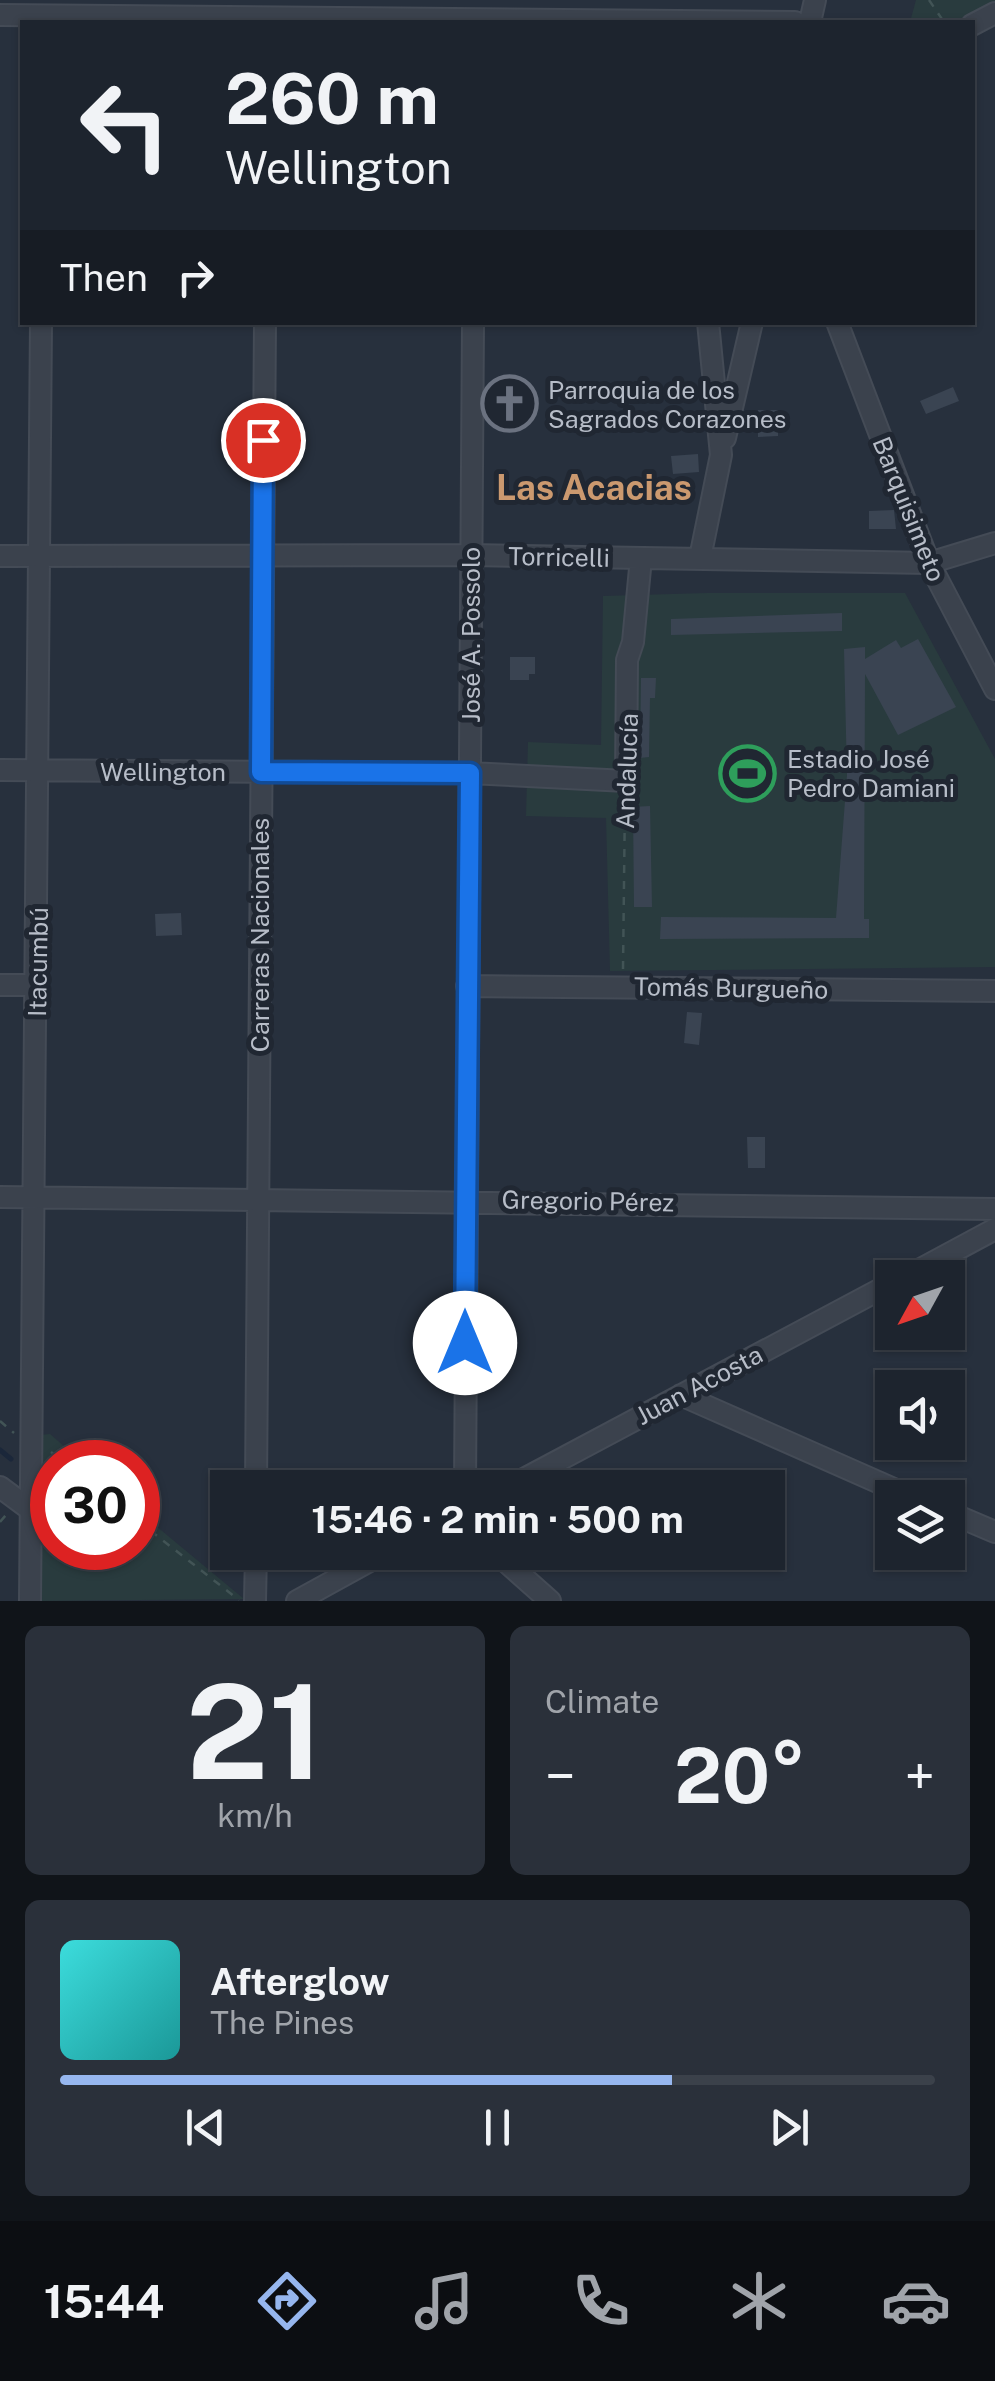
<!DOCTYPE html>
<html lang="en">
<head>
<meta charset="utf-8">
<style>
	body { margin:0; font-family:"Public Sans",sans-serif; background:#2a303a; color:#f1f3f6; height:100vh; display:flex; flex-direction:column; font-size:38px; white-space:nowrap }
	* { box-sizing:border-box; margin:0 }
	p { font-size:32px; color:#a0a4aa }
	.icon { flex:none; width:55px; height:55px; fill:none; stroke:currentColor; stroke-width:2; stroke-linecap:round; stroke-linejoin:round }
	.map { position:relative; height:1601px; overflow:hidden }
	.drawer { display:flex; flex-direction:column; gap:25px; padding:25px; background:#101419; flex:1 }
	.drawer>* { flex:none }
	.hud { position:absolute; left:20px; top:20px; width:955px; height:305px; border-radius:0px; box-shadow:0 2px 8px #0004,0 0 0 2px #3b414a; background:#1d242e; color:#f1f3f6; overflow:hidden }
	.needle { width:65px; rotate:230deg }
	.fabs { position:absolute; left:875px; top:1260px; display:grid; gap:20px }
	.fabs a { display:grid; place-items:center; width:90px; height:90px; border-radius:0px; background:#1d242e; box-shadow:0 2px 8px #0004,0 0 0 2px #3b414a; font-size:50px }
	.speed { position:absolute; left:30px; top:1440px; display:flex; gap:20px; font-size:50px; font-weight:700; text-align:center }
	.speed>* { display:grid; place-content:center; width:130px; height:130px; border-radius:50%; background:#1d242e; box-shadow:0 2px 8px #0004,0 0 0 2px #3b414a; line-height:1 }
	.speed .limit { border:15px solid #d22; background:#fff; color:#111 }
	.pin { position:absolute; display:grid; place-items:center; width:85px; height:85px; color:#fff; margin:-42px; border:5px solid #fff; border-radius:50%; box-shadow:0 2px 10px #0007 }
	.me { position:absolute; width:110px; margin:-55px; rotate:0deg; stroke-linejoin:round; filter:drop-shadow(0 0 8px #0008) }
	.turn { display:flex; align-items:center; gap:35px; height:210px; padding:0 40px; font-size:45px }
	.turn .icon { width:130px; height:130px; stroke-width:2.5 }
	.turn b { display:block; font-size:70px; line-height:85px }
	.then { display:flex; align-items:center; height:95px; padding:0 40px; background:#0003; gap:20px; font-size:38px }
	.big { font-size:75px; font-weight:700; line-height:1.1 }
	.drawer .widget { flex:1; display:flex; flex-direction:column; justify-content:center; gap:15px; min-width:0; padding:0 35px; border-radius:15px; background:#2a303a }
	.drawer .dial { align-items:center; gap:0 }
	.dial b { font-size:130px; line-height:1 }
	.song { display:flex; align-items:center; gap:30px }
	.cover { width:120px; height:120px; border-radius:15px; background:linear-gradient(135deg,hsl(180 70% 55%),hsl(180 70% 35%)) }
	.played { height:10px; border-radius:5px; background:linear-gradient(90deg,#96b6ee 70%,#3b414a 70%) }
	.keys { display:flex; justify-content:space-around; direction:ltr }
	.heat { display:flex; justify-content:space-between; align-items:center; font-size:55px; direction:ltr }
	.drawer .tiles { flex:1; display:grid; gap:25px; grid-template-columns:1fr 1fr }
	.widget:last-child { grid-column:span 2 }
	.trip { position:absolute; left:210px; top:1470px; width:575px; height:100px; border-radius:0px; background:#1d242e; box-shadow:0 2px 8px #0004,0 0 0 2px #3b414a; font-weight:700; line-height:100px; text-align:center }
	.menu { display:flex; height:160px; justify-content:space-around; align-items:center; background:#0c0e12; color:#a0a4aa }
	.menu .icon { width:70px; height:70px }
	.menu .selected { color:#96b6ee }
	.menu b { font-size:45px; color:#f1f3f6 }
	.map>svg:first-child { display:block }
	.green { fill:#293b3e }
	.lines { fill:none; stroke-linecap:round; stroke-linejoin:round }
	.stream { stroke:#1b273a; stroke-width:5 }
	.building { fill:#3a4452 }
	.minor-casing { stroke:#444b56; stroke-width:24 }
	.path { stroke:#425456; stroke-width:2.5; stroke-dasharray:8 8; stroke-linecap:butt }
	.minor { stroke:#3b424d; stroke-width:20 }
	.route-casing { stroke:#114b97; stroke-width:25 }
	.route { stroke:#1a73e8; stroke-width:18 }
	.labels { text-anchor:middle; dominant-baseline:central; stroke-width:10; stroke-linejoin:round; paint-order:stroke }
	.poi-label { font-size:25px; fill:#b7bdc8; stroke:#202732; text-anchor:start }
	.street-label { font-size:25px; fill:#b7bdc8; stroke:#202732 }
	.district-label { font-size:35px; font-weight:bold; fill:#cb996f; stroke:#202732 }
</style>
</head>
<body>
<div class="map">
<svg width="995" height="1601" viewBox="0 0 995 1601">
	<rect width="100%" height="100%" fill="#27303d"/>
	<path class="green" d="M916,0H995V2L964,22H910Z
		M707,593H905L995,759V967L610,971L606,818L526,816L528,742L601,745L603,596Z
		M50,1434L82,1462H52V1548H138V1511L244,1599L39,1601L40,1435Z"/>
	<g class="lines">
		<path class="stream" d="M0,1450L11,1459"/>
	</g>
	<path class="building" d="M953,387L959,401L926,414L920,401Z
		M758,410H778V436L758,437Z
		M698,454L699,472L673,474L671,456Z
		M894,510L896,529H869V511Z
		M842,613V631L671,635V619Z
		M918,639L956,707L898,735L865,674L864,919H869V938L660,939L661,917L836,918L847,775L844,649L865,647V659L896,640L901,648Z
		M510,657H535V674H529V680H510Z
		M641,678H656L655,698H650L649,757L640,758Z
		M650,806L652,907H634L633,807Z
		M181,913L182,935L156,936L155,914Z
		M687,1012L702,1013L699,1045L684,1043Z
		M747,1137H765V1168H748Z"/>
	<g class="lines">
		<defs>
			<path id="minor" d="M0,15L795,22
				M810,22L815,0
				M972,25L995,13
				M837,322L929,563L995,689
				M725,438L752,322
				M0,556L471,555L929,563L995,543
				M700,558L721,455L708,322
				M0,770L470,773L626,781L627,660L633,642L641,558
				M0,985H37
				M467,986L995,991
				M0,1197L995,1209
				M904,1278L995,1229
				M681,1395L914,1498
				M0,1487L31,1510
				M256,1488L265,322
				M465,1488L473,322
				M507,1488L892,1283
				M948,1512L995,1532
				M495,1552L550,1601
				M30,1601L41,322
				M255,1601L256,1552
				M297,1601L386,1552"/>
		</defs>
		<use href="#minor" class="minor-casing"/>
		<path class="path" d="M929,0L944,22
			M623,969L625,797
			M0,1421L14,1433
			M51,1452L64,1462
			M138,1521L239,1600
			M0,1522L6,1515"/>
		<use href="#minor" class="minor"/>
	</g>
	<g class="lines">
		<defs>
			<path id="route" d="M263,440L261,772L470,773L465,1343"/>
		</defs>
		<use href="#route" class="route-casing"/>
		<use href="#route" class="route"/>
	</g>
	<defs>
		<symbol id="church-ring" viewBox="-11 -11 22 22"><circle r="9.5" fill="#202732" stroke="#6b7280" stroke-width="1.5"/><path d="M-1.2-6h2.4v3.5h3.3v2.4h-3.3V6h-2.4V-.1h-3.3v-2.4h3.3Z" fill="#6b7280"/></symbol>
		<symbol id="stadium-ring" viewBox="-11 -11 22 22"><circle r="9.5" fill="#202732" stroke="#2e9e5b" stroke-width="1.5"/><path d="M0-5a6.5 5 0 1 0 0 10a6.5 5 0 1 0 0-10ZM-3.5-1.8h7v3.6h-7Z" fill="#2e9e5b"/></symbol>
	</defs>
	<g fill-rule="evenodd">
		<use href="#church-ring" x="478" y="372" width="63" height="63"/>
		<use href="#stadium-ring" x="716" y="742" width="63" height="63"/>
	</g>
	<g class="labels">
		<g class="poi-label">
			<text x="548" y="390">Parroquia de los<tspan x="548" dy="29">Sagrados Corazones</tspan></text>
			<text x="787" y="759">Estadio José<tspan x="787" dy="29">Pedro Damiani</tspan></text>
		</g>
		<g class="street-label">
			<text transform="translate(909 509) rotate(68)">Barquisimeto</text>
			<text transform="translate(559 557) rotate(1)">Torricelli</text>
			<text transform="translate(471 635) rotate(-90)">José A. Possolo</text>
			<text transform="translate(627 771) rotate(-88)">Andalucía</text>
			<text x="163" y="772">Wellington</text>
			<text transform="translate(260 935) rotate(-90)">Carreras Nacionales</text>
			<text transform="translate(38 962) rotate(-89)">Itacumbú</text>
			<text transform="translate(731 988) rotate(1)">Tomás Burgueño</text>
			<text transform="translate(588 1201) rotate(1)">Gregorio Pérez</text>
			<text transform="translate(699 1385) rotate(-28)">Juan Acosta</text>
		</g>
		<g class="district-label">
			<text x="594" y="487">Las Acacias</text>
		</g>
	</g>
</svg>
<div class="fabs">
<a><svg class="needle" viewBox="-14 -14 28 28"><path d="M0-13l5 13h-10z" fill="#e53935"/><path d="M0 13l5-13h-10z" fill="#a0a4aa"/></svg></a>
<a><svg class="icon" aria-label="sound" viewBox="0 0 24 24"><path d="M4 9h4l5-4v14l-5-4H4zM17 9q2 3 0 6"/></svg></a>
<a><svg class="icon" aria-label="layers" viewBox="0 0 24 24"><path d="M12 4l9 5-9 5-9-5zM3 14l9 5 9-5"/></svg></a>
</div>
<div class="speed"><div class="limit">30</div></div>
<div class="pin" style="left:263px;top:440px;background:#d93025"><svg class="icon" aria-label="arrive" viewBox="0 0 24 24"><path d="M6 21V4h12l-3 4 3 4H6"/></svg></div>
<svg class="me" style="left:465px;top:1343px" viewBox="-20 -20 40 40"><circle r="19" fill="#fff"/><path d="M0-13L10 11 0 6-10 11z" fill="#1a73e8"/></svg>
<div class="trip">15:46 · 2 min · 500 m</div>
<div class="hud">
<div class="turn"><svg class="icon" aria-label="left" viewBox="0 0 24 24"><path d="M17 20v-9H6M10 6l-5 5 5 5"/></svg><div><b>260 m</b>Wellington</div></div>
<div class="then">Then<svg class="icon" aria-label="right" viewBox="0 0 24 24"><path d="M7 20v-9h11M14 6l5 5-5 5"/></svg></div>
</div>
</div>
<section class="drawer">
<div class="tiles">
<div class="widget dial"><b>21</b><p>km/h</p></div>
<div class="widget"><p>Climate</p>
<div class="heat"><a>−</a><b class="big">20°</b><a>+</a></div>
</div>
<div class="widget">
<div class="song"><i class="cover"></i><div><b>Afterglow</b><p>The Pines</p></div></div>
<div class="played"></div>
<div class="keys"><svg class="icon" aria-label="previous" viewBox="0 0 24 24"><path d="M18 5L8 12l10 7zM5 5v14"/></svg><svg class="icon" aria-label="pause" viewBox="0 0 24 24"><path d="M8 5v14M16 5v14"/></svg><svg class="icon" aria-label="next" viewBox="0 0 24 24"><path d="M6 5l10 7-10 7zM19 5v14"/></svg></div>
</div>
</div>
</section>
<nav class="menu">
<b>15:44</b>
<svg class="icon selected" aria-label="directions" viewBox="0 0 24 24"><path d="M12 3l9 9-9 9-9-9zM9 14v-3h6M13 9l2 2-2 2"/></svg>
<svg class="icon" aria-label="music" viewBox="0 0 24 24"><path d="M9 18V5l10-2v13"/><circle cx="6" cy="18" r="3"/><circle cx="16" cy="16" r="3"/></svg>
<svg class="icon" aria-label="phone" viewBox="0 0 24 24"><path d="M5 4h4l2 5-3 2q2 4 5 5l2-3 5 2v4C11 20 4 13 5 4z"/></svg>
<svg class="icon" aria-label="climate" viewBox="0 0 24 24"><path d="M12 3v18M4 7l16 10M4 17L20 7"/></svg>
<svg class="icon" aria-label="car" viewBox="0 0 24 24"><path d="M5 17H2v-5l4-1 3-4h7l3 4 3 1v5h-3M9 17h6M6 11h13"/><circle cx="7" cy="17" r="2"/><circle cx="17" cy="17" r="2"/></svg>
</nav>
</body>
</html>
